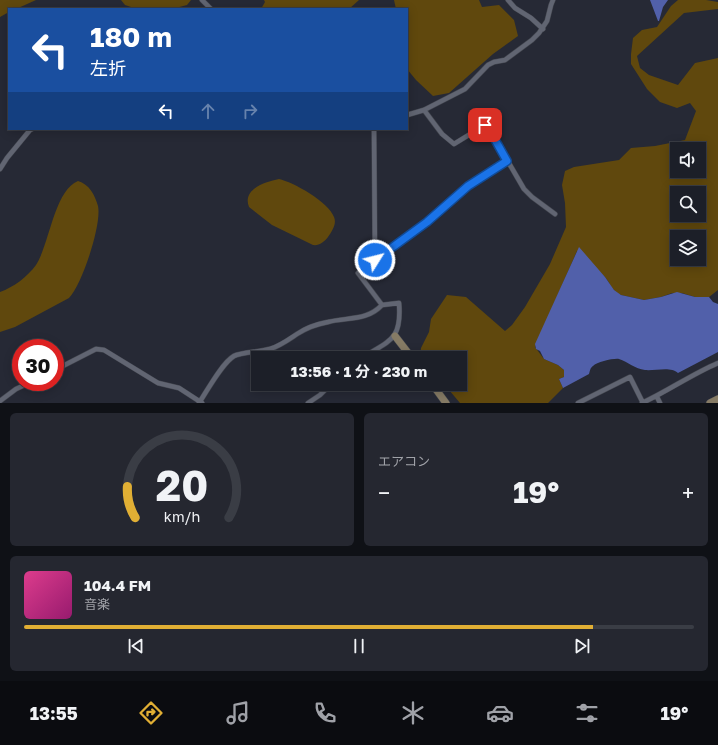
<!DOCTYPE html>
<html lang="ja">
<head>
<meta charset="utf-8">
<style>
	body { margin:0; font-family:"Golos Text","Noto Sans JP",sans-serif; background:#252730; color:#f1f3f6; height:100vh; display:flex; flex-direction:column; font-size:15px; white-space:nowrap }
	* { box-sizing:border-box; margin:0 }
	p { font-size:13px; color:#a0a2a8 }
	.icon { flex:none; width:22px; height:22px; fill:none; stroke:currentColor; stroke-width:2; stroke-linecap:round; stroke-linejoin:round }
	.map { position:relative; height:403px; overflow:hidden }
	.drawer { display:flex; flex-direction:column; gap:10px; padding:10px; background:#0f1116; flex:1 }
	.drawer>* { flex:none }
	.hud { position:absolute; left:8px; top:8px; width:400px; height:122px; border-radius:0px; box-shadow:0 2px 10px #0003,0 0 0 1px #3a3d45; background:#1a4fa0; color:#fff; overflow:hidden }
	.buttons { position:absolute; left:670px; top:142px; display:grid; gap:8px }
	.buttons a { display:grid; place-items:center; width:36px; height:36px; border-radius:0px; background:#1c1f28; box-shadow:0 2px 10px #0003,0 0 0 1px #3a3d45; font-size:20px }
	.speed { position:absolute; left:12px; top:339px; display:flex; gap:8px; font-size:20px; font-weight:700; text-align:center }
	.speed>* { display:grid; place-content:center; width:52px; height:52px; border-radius:50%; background:#1c1f28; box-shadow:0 2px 10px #0003,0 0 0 1px #3a3d45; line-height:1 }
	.speed .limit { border:6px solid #d22; background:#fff; color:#111 }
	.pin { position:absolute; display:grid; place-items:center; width:34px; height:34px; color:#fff; margin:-17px; border-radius:8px; box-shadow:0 2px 6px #0006 }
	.me { position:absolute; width:44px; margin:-22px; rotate:54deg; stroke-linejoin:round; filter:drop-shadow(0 0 3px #0008) }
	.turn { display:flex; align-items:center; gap:14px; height:84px; padding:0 16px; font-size:18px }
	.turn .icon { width:52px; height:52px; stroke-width:2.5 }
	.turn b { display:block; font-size:28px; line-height:34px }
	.lanes { display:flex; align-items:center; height:38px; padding:0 16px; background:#0003; justify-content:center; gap:20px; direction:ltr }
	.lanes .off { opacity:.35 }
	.big { font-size:30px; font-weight:700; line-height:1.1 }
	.drawer .tile { flex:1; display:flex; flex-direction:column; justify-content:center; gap:6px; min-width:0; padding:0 14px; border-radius:6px; background:#252730 }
	.drawer .dial { align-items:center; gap:0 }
	.dial svg { height:104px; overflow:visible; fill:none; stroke:#3a3d45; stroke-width:7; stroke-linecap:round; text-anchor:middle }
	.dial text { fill:#f1f3f6; stroke:none }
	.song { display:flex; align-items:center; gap:12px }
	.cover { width:48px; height:48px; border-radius:6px; background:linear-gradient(135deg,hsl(330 70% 55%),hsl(320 70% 35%)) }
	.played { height:4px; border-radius:2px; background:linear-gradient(90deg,#e1af34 85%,#3a3d45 85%) }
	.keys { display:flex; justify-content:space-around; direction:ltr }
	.heat { display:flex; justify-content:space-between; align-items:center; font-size:22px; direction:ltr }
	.drawer .tiles { flex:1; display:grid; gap:10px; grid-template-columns:1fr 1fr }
	.tile:last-child { grid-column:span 2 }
	.trip { position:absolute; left:251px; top:351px; width:216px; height:40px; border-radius:0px; background:#1c1f28; box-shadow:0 2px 10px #0003,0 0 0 1px #3a3d45; font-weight:700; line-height:40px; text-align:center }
	.dock { display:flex; height:64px; justify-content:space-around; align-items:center; background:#0b0c10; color:#a0a2a8 }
	.dock .icon { width:28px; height:28px }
	.dock .on { color:#e1af34 }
	.dock b { font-size:18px; color:#f1f3f6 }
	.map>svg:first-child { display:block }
	.green { fill:#60480d; fill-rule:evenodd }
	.water { fill:#5160aa }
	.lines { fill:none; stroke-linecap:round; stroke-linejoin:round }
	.street-casing { stroke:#43464f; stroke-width:5.5 }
	.secondary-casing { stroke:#43464f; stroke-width:8 }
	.street { stroke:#616572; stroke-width:4.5 }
	.secondary { stroke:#867b65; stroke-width:7 }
	.route-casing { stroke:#114b97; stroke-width:10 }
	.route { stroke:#1a73e8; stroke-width:7 }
</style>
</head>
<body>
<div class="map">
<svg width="718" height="403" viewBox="0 0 718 403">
	<rect width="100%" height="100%" fill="#262935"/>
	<path class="green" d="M0,0H36L16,9H9V12L0,17Z
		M121,0H191L187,5L172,9H137L125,5Z
		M264,0H359L349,9H261L265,2Z
		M394,0H479L482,7L499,5L514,20L518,36L493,54L449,93L433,96L416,80L407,69V9H396Z
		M678,0H706L718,2V9L684,13L637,56L640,68L649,75L678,85L695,63L718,58V290L709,297H695L682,293H672L661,297L644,300L621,295C612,292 610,282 604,276C595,267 586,259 577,251L535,347L544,359L558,365L564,370V377L559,379L563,388L548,403H460L444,384H460V358H423L420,355L421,348L429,332L431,319L447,295L466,297L505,331L512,325L525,307L550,264L566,227L565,203L562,185L565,171L574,167L619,160L631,148L655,146L685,140L696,111L690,103L677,108L660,102L647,89L631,64V54L633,38L642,30L657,27L671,6ZM677,149H699V171H677ZM677,193H699V215H677ZM677,237H699V259H677Z
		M279,179C293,182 329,202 334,217C337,224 332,231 328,237C324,242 319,246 313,245L272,225L249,207C242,189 265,182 279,179Z
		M78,181C89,184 95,195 98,206C102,224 82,285 69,298L15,327L0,332V292C14,287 27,277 36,265C50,243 54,191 78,181Z"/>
	<path class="water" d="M650,0H668L663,7L659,21H658Z
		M579,247L605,277L614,290L621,295L644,300L661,297L677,292L695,297H709L713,302L718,304V352L678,373C671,366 655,371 645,370C635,369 628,362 619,359C614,358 597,362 593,366C590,368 590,371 589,374L563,388L559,379L564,377V370L558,365L544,359L540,351L536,349L535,344Z"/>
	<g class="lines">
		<defs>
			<path id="street" d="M202,0L211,9
				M508,0L515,8L531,18L543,29
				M424,110L442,134L454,144L485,125L489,129L524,189L532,197L555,214
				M407,115L424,110L465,89L488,65L494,62L505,60L532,40L539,33L547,21L551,5L553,0
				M374,129L375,260
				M0,169L7,158L30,130L32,129
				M382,305L358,273L427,222L468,186L507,161
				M55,370L96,349L104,350L158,383L179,388L202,403
				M657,397L660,403
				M0,401L16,389L31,382
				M199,403C207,391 222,363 234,356C241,352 260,352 270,349C280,346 288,340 297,334C306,328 317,324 328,322C348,317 367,321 382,305L399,303C402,340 390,340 362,358
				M308,403L320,395L331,384
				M578,403L630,377L643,403
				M642,403C668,391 692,374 718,363"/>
			<path id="secondary" d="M395,336L412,358
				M432,384L446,403
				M710,403L718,399"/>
		</defs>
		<use href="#street" class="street-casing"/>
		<use href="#secondary" class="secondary-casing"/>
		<use href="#street" class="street"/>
		<use href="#secondary" class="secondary"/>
	</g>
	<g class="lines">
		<defs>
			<path id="route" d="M375,260L427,222L468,186L507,161L489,129L485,125"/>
		</defs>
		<use href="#route" class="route-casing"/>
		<use href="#route" class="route"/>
	</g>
</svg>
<div class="buttons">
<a><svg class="icon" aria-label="sound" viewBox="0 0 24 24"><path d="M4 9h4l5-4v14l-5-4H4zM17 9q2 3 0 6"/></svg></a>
<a><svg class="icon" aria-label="search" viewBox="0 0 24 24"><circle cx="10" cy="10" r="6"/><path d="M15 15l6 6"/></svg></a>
<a><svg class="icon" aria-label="layers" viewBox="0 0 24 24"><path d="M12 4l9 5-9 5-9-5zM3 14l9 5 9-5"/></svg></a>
</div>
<div class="speed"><div class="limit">30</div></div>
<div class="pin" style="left:485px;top:125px;background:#d93025"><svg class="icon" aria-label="arrive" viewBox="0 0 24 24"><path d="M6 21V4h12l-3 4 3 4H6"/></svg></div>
<svg class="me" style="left:375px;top:260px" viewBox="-20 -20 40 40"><circle r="17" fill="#1a73e8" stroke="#fff" stroke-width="3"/><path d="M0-11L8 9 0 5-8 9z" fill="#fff"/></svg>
<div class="trip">13:56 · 1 分 · 230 m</div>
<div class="hud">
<div class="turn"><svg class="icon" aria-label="left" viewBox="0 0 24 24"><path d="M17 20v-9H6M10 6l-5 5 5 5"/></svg><div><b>180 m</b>左折</div></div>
<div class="lanes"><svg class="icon" aria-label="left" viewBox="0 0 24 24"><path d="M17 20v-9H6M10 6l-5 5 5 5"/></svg><svg class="icon off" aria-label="ahead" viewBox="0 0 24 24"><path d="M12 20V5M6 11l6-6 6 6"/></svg><svg class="icon off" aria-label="right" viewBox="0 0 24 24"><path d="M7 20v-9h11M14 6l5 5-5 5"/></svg></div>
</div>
</div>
<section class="drawer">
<div class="tiles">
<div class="tile dial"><svg viewBox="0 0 100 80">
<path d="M14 69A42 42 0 1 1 86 69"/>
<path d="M14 69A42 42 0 0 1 8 45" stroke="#e1af34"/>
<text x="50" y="56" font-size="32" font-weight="700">20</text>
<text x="50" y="72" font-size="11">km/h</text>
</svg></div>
<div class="tile"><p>エアコン</p>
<div class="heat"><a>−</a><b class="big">19°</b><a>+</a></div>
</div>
<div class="tile">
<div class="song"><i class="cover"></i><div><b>104.4 FM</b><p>音楽</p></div></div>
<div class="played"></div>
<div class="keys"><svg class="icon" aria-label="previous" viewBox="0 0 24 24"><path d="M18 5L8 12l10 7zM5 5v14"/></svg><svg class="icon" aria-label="pause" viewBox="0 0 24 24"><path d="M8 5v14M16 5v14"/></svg><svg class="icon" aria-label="next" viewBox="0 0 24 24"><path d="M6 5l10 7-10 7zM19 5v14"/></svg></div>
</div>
</div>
</section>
<nav class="dock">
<b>13:55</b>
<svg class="icon on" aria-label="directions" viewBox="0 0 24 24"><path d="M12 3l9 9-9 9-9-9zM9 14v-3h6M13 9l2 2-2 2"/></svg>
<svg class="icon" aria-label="music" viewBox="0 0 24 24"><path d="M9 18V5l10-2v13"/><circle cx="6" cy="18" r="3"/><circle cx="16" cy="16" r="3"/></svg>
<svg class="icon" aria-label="phone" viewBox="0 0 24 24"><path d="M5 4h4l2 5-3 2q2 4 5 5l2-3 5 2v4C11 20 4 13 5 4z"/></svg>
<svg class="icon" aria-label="climate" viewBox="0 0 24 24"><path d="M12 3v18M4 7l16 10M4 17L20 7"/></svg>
<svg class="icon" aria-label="car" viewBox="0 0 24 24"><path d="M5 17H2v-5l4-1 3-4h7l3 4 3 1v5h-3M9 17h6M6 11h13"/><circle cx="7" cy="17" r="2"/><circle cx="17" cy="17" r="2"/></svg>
<svg class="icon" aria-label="filters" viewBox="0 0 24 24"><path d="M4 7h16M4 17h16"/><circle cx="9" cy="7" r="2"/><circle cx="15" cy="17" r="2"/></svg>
<b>19°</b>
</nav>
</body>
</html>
